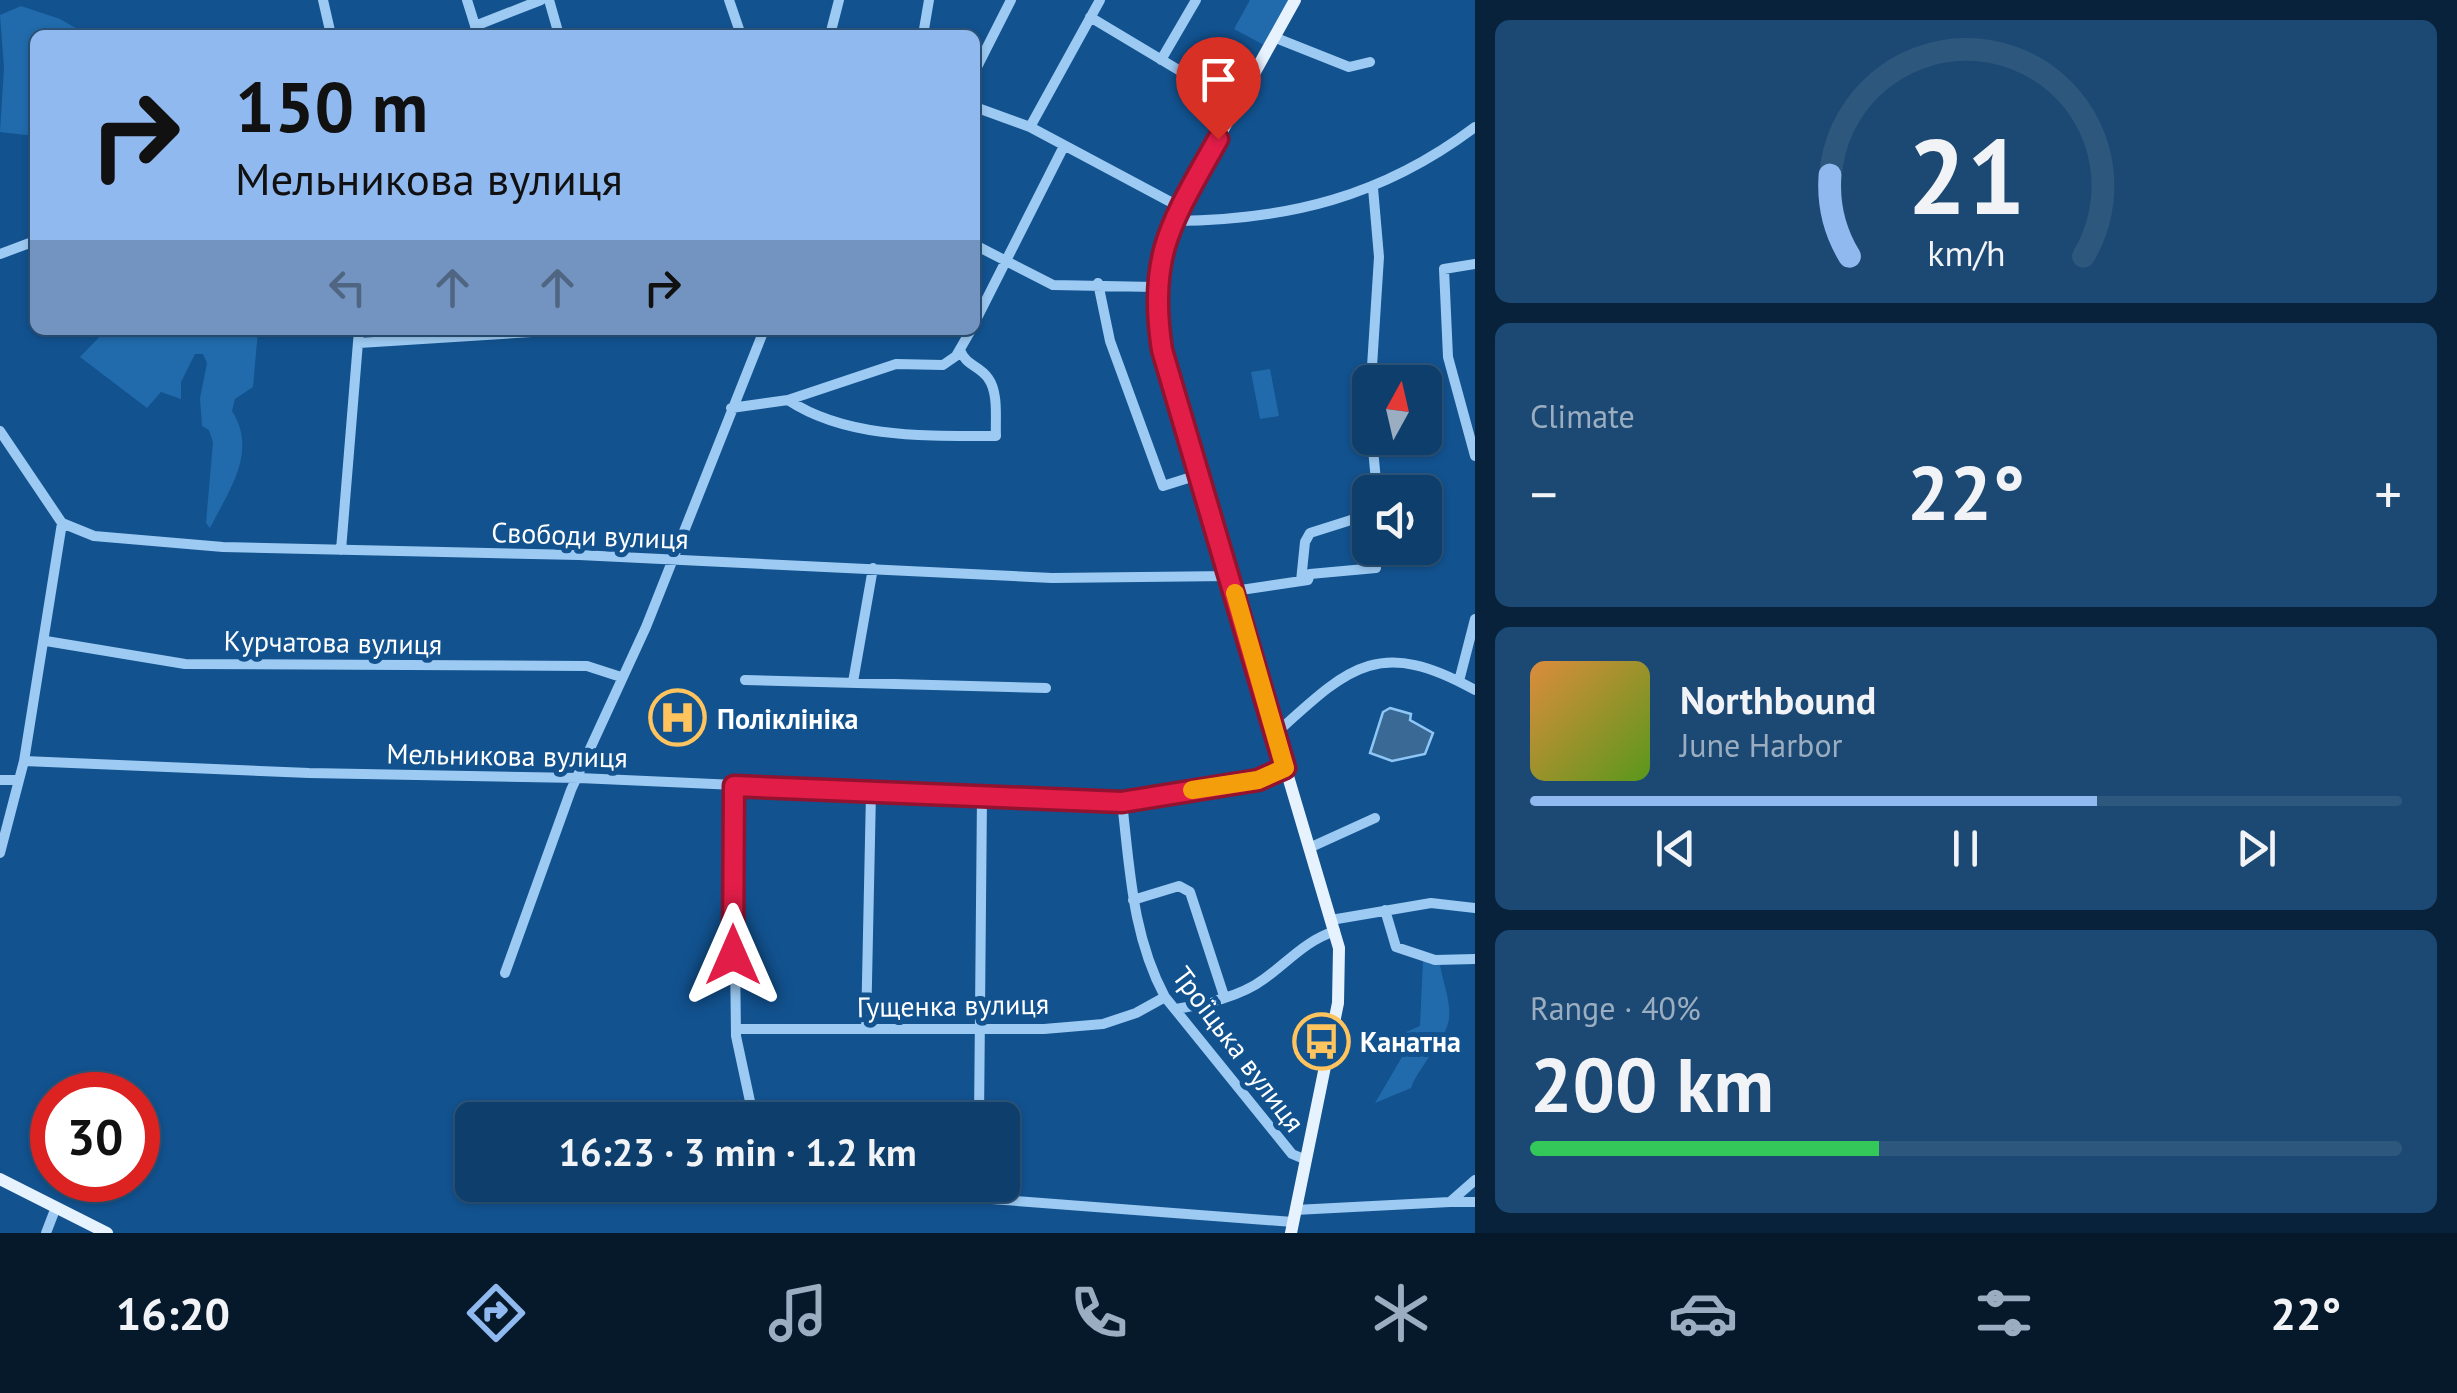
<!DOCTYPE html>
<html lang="en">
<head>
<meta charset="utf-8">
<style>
	body { margin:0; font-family:"PT Sans",sans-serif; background:#1c4973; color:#f1f3f6; height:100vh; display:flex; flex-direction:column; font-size:38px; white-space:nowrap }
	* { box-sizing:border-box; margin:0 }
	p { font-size:32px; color:#9baec1 }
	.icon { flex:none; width:55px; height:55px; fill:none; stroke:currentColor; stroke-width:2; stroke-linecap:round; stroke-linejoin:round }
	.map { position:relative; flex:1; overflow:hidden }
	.sheet { display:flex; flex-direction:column; gap:20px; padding:20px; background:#08223b; width:982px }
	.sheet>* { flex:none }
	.guide { position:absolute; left:30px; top:30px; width:950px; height:305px; border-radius:15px; box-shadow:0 2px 8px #0004,0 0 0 2px #2e577e; background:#90b9f0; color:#111; overflow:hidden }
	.needle { width:65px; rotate:8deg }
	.fabs { position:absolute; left:1352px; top:365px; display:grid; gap:20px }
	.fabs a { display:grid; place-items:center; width:90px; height:90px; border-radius:15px; background:#0e3e6b; box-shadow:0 2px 8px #0004,0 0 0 2px #2e577e; font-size:50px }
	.speed { position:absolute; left:30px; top:1072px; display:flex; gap:20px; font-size:50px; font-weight:700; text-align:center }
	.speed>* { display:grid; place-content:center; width:130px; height:130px; border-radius:50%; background:#0e3e6b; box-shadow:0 2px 8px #0004,0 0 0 2px #2e577e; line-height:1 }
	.speed .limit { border:15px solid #d22; background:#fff; color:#111 }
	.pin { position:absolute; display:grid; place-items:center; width:85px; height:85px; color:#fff; margin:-102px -42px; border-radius:50% 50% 50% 0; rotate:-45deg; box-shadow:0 0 10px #0007 }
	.pin .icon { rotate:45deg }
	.me { position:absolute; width:110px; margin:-55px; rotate:0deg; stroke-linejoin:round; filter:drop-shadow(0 0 8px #0008) }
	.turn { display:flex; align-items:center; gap:35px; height:210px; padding:0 40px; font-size:45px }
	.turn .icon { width:130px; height:130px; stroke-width:2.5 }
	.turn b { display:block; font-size:70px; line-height:85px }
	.lanes { display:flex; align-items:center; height:95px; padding:0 40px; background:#0003; justify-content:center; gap:50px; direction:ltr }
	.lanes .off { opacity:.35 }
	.big { font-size:75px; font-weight:800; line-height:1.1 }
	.sheet .card { flex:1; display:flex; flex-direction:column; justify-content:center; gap:15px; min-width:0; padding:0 35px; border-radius:15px; background:#1c4973 }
	.sheet .dial { align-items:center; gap:0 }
	.dial svg { height:260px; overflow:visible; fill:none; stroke:#2e577e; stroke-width:7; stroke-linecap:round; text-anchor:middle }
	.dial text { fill:#f1f3f6; stroke:none }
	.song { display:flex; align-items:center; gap:30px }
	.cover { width:120px; height:120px; border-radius:15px; background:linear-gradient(135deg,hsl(30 70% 55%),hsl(90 70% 35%)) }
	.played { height:10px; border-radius:5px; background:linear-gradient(90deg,#90b9f0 65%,#2e577e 65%) }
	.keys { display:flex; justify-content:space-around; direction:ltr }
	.heat { display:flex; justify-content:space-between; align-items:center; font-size:55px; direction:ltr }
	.charge { height:15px; border-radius:8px; background:linear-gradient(90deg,#34c759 40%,#2e577e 0) }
	.trip { position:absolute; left:455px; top:1102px; width:565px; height:100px; border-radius:15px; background:#0e3e6b; box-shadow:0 2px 8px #0004,0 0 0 2px #2e577e; font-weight:800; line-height:100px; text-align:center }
	.menu { display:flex; height:160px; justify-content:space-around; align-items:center; background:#06192b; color:#9baec1 }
	.menu .icon { width:70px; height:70px }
	.menu .selected { color:#90b9f0 }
	.menu b { font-size:45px; color:#f1f3f6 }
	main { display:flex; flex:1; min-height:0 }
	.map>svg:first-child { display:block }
	.green { fill:#216bac }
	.water { fill:#3a6996; stroke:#8ec6f5; stroke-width:2.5 }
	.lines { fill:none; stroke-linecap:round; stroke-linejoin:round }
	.minor { stroke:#9dcaf2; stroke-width:10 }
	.major { stroke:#e7f2ff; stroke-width:12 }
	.route-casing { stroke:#92132f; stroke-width:25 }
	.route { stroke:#e11d48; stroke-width:18 }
	.slow { stroke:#f59e0b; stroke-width:18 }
	.labels { text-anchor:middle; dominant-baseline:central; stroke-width:10; stroke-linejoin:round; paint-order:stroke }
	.street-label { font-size:28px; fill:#fff; stroke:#12528f }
	.poi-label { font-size:28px; font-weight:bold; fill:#fff; stroke:#12528f; text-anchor:start }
</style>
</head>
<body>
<main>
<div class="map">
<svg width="1475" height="1233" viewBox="0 0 1475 1233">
	<rect width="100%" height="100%" fill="#12528f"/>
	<path class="green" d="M1250,0H1289L1264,45L1234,29Z
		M21,6L60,19L88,35H35V136L0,132L4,68L0,15Z
		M106,330H258L253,387L235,399L232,411C258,452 229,490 210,528L206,523L213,442L209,430L202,426L200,398L207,363L203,354H195L181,382V399L161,392L147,408L80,357Z
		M1270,369L1279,416L1260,419L1251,372Z
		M1423,960L1440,965C1443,983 1451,1001 1449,1019C1446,1040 1419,1066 1411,1088L1375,1103L1409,1045L1406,1032L1420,1026Z"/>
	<path class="water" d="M1390,708L1411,714L1410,720L1433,733L1425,754L1392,761L1370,753L1383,712Z"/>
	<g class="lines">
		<path class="minor" d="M323,0L331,35
			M467,0L478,35
			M549,0L559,35
			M729,0L741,35
			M1090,17L1237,105
			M475,26L541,0
			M830,35L839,0
			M923,35L929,0
			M1276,38L1349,67L1370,62
			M1161,60L1196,0
			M975,71L1011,0
			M975,107L1030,127L1180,207
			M1030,127L1100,0
			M1174,221C1288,220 1382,197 1475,127
			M975,245L1053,285L1155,287
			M0,254L35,241
			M1475,264L1444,269L1448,357L1475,456
			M1098,283L1110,341L1163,486L1201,474
			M975,322L1064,146
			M359,343L563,330
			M1371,382L1379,257L1373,188
			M788,400C847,439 928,436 996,436C995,419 999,393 988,378C979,365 966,366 960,350
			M731,408L788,400L896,364L943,365L956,356L971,330
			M0,431L62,523L94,536L223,547L579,555L1052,578L1230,576
			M1372,438L1377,492
			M341,550L359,330
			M1301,581L1305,542L1310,533L1370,514
			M1234,591L1308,580L1310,574L1376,568
			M46,641L185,664L587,666L621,677
			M745,680L1046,688
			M1459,681L1475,619
			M853,682L873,568
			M1274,735C1347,669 1377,635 1475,690
			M24,761L309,773L579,778L1122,802L1258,780L1285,768
			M0,780H19
			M733,786L736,1036L754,1120
			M1122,802C1130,870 1132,935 1165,997L1292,1154L1304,1159
			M1309,848L1375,818
			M0,853L24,761L62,523
			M1133,900L1179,886L1190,892L1224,996
			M1385,910L1396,947L1435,960L1475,959
			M1331,920L1431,903L1475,908
			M505,973L571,790L646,627L764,330
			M1176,1009C1205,1004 1240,997 1264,979C1289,961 1305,941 1335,931
			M736,1029H1044L1103,1024L1136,1013L1165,997
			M866,1029L871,792
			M979,1120L982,795
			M806,1185L1293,1222
			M1451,1202H1475
			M1295,1210L1450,1202L1475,1180
			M46,1233L56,1207"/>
		<path class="major" d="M0,1179L107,1233
			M1291,1233L1338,1003L1339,948L1161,349C1153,295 1156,256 1180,207L1295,0"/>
	</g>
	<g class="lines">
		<defs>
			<path id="route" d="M733,955L734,786L1122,802L1258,780L1285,768L1162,350C1147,253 1173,220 1218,139"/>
		</defs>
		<use href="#route" class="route-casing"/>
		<use href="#route" class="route"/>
		<path class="slow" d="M1192,790L1258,780L1285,768L1235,593"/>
	</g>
	<defs>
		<symbol id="hospital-ring" viewBox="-11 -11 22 22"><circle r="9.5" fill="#12528f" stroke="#ffc45d" stroke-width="1.5"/><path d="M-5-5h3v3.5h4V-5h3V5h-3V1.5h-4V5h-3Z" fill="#ffc45d"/></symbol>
		<symbol id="bus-ring" viewBox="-11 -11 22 22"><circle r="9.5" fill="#12528f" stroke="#ffc45d" stroke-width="1.5"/><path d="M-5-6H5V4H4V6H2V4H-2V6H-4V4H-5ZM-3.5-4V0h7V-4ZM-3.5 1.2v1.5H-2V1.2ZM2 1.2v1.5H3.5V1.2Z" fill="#ffc45d"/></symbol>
	</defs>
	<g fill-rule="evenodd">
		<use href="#hospital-ring" x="646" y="686" width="63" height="63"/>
		<use href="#bus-ring" x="1290" y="1010" width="63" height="63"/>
	</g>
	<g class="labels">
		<g class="street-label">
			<text transform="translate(590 535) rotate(2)">Свободи вулиця</text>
			<text transform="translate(333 642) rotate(1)">Курчатова вулиця</text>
			<text transform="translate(507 755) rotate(1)">Мельникова вулиця</text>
			<text transform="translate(953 1005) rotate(-1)">Гущенка вулиця</text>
			<text transform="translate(1239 1049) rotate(53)">Троїцька вулиця</text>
		</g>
		<g class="poi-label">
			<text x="717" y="718">Поліклініка</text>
			<text x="1360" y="1041">Канатна</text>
		</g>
	</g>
</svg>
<div class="fabs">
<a><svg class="needle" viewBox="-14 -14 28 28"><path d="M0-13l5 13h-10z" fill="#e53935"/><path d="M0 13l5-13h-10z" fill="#9baec1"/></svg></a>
<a><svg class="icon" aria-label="sound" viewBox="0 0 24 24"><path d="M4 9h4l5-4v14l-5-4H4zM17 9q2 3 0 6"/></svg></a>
</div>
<div class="speed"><div class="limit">30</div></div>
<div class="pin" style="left:1218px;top:139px;background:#d93025"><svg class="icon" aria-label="arrive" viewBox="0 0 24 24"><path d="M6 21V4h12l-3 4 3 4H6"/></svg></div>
<svg class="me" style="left:733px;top:955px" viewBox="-20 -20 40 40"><path d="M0-17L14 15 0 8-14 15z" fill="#e11d48" stroke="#fff" stroke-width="4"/></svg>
<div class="trip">16:23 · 3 min · 1.2 km</div>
<div class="guide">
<div class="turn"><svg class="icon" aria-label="right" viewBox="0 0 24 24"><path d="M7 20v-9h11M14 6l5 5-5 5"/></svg><div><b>150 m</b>Мельникова вулиця</div></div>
<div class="lanes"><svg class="icon off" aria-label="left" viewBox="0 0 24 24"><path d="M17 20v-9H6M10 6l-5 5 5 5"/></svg><svg class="icon off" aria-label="ahead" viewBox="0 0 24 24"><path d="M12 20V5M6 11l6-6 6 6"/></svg><svg class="icon off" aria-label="ahead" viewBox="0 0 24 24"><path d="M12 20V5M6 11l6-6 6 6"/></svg><svg class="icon" aria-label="right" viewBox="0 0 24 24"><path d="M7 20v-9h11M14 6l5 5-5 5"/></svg></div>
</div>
</div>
<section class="sheet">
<div class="card dial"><svg viewBox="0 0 100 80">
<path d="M14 69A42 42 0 1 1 86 69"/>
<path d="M14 69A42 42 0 0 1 8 44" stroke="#90b9f0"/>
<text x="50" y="56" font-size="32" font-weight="700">21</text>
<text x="50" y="72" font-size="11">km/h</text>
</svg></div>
<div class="card"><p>Climate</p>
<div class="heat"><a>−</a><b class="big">22°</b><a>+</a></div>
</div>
<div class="card">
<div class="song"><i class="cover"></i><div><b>Northbound</b><p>June Harbor</p></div></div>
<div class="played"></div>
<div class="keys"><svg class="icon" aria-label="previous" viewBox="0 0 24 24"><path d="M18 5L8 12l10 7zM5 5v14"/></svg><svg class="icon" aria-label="pause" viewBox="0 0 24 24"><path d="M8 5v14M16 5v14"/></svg><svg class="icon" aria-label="next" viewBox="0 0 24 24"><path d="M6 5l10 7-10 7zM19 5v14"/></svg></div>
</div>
<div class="card"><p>Range · 40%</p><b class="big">200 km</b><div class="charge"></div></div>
</section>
</main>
<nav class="menu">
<b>16:20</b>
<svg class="icon selected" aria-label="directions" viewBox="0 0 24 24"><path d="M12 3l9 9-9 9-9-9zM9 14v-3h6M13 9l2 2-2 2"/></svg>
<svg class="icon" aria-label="music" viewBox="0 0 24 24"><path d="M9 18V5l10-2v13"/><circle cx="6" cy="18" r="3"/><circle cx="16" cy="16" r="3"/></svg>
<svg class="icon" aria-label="phone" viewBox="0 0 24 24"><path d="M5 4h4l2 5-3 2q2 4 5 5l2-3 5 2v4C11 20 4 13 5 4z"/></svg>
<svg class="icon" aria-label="climate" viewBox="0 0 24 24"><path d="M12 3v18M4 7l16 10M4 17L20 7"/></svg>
<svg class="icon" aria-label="car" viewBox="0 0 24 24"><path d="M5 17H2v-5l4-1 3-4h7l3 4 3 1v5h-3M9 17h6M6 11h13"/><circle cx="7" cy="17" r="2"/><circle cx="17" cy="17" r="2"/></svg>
<svg class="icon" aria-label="filters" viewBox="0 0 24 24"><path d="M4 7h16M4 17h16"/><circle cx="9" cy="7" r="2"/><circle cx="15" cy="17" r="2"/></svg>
<b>22°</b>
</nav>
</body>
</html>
